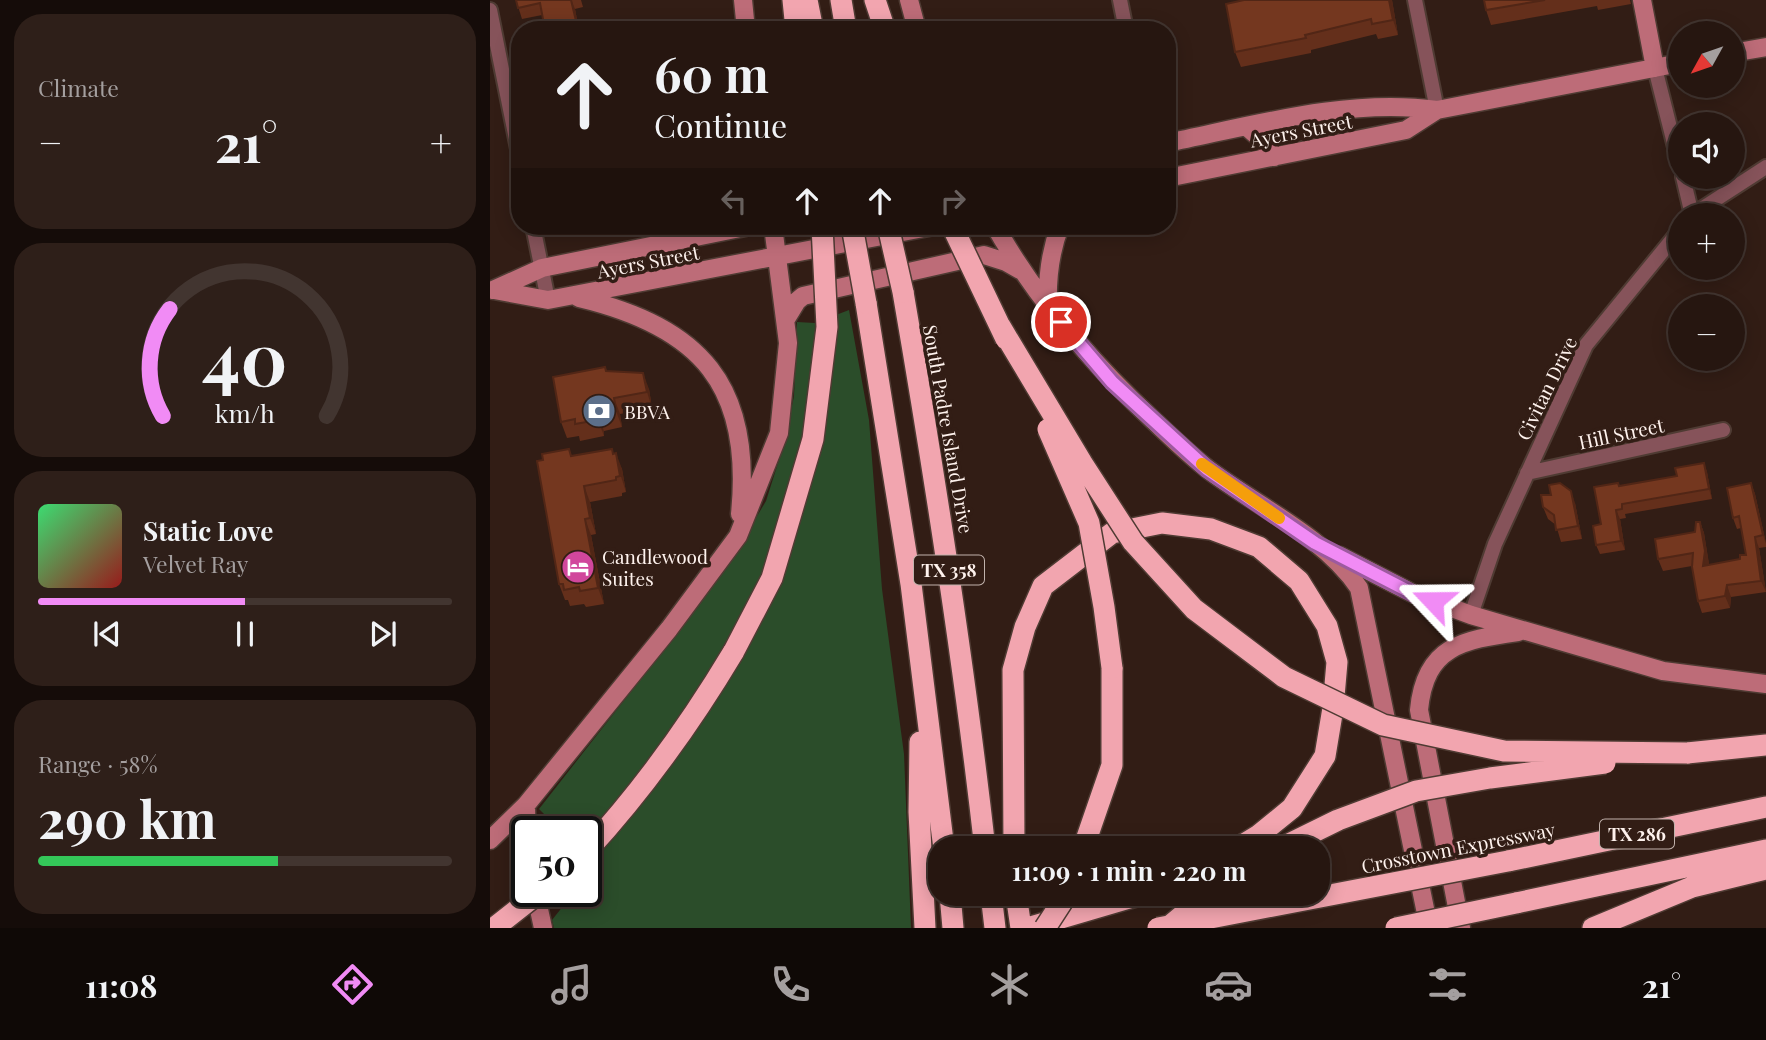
<!DOCTYPE html>
<html lang="en">
<head>
<meta charset="utf-8">
<style>
	body { margin:0; font-family:"Playfair Display",serif; background:#2e1f19; color:#f1f3f6; height:100vh; display:flex; flex-direction:column; font-size:26px; white-space:nowrap }
	* { box-sizing:border-box; margin:0 }
	p { font-size:23px; color:#a49f9f }
	.icon { flex:none; width:38px; height:38px; fill:none; stroke:currentColor; stroke-width:2; stroke-linecap:round; stroke-linejoin:round }
	.map { position:relative; flex:1; overflow:hidden }
	.panel { display:flex; flex-direction:column; gap:14px; padding:14px; background:#150c09; width:490px }
	.panel>* { flex:none }
	.banner { position:absolute; left:21px; top:21px; width:665px; height:214px; border-radius:28px; box-shadow:0 4px 18px #0003,0 0 0 2px #423530; background:#261610; color:#f1f3f6; overflow:hidden }
	.needle { width:46px; rotate:230deg }
	.fabs { position:absolute; left:1178px; top:21px; display:grid; gap:14px }
	.fabs a { display:grid; place-items:center; width:77px; height:77px; border-radius:50%; background:#261610; box-shadow:0 4px 18px #0003,0 0 0 2px #423530; font-size:35px }
	.speed { position:absolute; left:21px; top:816px; display:flex; gap:14px; font-size:35px; font-weight:700; text-align:center }
	.speed>* { display:grid; place-content:center; width:91px; height:91px; border-radius:50%; background:#261610; box-shadow:0 4px 18px #0003,0 0 0 2px #423530; line-height:1 }
	.speed .limit { border:4px solid #111; border-radius:10px; background:#fff; color:#111 }
	.pin { position:absolute; display:grid; place-items:center; width:60px; height:60px; color:#fff; margin:-30px; border:4px solid #fff; border-radius:50%; box-shadow:0 2px 7px #0007 }
	.me { position:absolute; width:77px; margin:-38px; rotate:293deg; stroke-linejoin:round; filter:drop-shadow(0 0 5px #0008) }
	.turn { display:flex; align-items:center; gap:24px; height:147px; padding:0 28px; font-size:32px }
	.turn .icon { width:91px; height:91px; stroke-width:2.5 }
	.turn b { display:block; font-size:49px; line-height:60px }
	.lanes { display:flex; align-items:center; height:66px; padding:0 28px; background:#0003; justify-content:center; gap:35px; direction:ltr }
	.lanes .off { opacity:.35 }
	.big { font-size:52px; font-weight:700; line-height:1.1 }
	.panel .widget { flex:1; display:flex; flex-direction:column; justify-content:center; gap:10px; min-width:0; padding:0 24px; border-radius:28px; background:#2e1f19 }
	.panel .dial { align-items:center; gap:0 }
	.dial svg { height:182px; overflow:visible; fill:none; stroke:#423530; stroke-width:7; stroke-linecap:round; text-anchor:middle }
	.dial text { fill:#f1f3f6; stroke:none }
	.song { display:flex; align-items:center; gap:21px }
	.cover { width:84px; height:84px; border-radius:10px; background:linear-gradient(135deg,hsl(140 70% 55%),hsl(0 70% 35%)) }
	.played { height:7px; border-radius:4px; background:linear-gradient(90deg,#f18bf5 50%,#423530 50%) }
	.keys { display:flex; justify-content:space-around; direction:ltr }
	.heat { display:flex; justify-content:space-between; align-items:center; font-size:38px; direction:ltr }
	.charge { height:10px; border-radius:5px; background:linear-gradient(90deg,#34c759 58%,#423530 0) }
	.trip { position:absolute; left:438px; top:836px; width:402px; height:70px; border-radius:28px; background:#261610; box-shadow:0 4px 18px #0003,0 0 0 2px #423530; font-weight:700; line-height:70px; text-align:center }
	.dock { display:flex; height:112px; justify-content:space-around; align-items:center; background:#0f0906; color:#a49f9f }
	.dock .icon { width:49px; height:49px }
	.dock .current { color:#f18bf5 }
	.dock b { font-size:32px; color:#f1f3f6 }
	main { display:flex; flex:1; min-height:0 }
	.map>svg:first-child { display:block }
	.green { fill:#2b4d2a }
	.lines { fill:none; stroke-linecap:round; stroke-linejoin:round }
	.street-casing { stroke:#4f3b33; stroke-width:18 }
	.secondary-casing { stroke:#4f3b33; stroke-width:21 }
	.highway-casing { stroke:#4f3b33; stroke-width:24 }
	.street { stroke:#86535a; stroke-width:14 }
	.secondary { stroke:#bd6c78; stroke-width:18 }
	.highway { stroke:#f2a5af; stroke-width:21 }
	.highway-bridge-casing { stroke:#4f3b33; stroke-width:24; stroke-linecap:butt }
	.highway-bridge { stroke:#f2a5af; stroke-width:21 }
	.wall { fill:#642f1b }
	.shaded-wall { fill:#512616 }
	.building { fill:#74371f; stroke:#512616; stroke-width:2 }
	.route-casing { stroke:#9d5a9f; stroke-width:18 }
	.route { stroke:#f18bf5; stroke-width:12 }
	.slow { stroke:#f59e0b; stroke-width:12 }
	.labels { text-anchor:middle; dominant-baseline:central; stroke-width:7; stroke-linejoin:round; paint-order:stroke }
	.shield { fill:#321d15; stroke:#c1b2ac; stroke-width:2 }
	.shield-label { font-size:18px; font-weight:bold; fill:#fef2ed }
	.street-label { font-size:19px; fill:#fef2ed; stroke:#321d15 }
	.poi-label { font-size:19px; fill:#fef2ed; stroke:#321d15; text-anchor:start }
</style>
</head>
<body>
<main>
<section class="panel">
<div class="widget"><p>Climate</p>
<div class="heat"><a>−</a><b class="big">21°</b><a>+</a></div>
</div>
<div class="widget dial"><svg viewBox="0 0 100 80">
<path d="M14 69A42 42 0 1 1 86 69"/>
<path d="M14 69A42 42 0 0 1 17 22" stroke="#f18bf5"/>
<text x="50" y="56" font-size="32" font-weight="700">40</text>
<text x="50" y="72" font-size="11">km/h</text>
</svg></div>
<div class="widget">
<div class="song"><i class="cover"></i><div><b>Static Love</b><p>Velvet Ray</p></div></div>
<div class="played"></div>
<div class="keys"><svg class="icon" aria-label="previous" viewBox="0 0 24 24"><path d="M18 5L8 12l10 7zM5 5v14"/></svg><svg class="icon" aria-label="pause" viewBox="0 0 24 24"><path d="M8 5v14M16 5v14"/></svg><svg class="icon" aria-label="next" viewBox="0 0 24 24"><path d="M6 5l10 7-10 7zM19 5v14"/></svg></div>
</div>
<div class="widget"><p>Range · 58%</p><b class="big">290 km</b><div class="charge"></div></div>
</section>
<div class="map">
<svg width="1276" height="928" viewBox="0 0 1276 928">
	<rect width="100%" height="100%" fill="#321d15"/>
	<path class="green" d="M359,310L379,420L392,589L414,754L421,928H64L62,920L85,891H96V876L105,864L96,856V831H71L49,809L179,643L242,558L276,501L294,444L304,396L307,322L325,323Z"/>
	<g class="lines">
		<defs>
			<path id="street" d="M630,0L636,30
				M925,0L947,110
				M0,10L30,159
				M1165,68L1190,167
				M1193,177L1202,215
				M1202,215L1276,167
				M43,226L58,300
				M1037,473L1233,430
				M981,615L1005,544L1096,345L1190,230"/>
			<path id="secondary" d="M253,0L256,30
				M419,0L427,30
				M1152,0L1165,68
				M1242,53L1276,47
				M757,127L774,142L784,157
				M677,143C765,125 857,98 947,110L1190,63
				M677,178L916,130L947,110
				M505,226C546,299 602,363 663,420C681,437 699,455 719,470C767,506 835,537 869,588L939,928
				M3,290L52,268L260,226
				M4,290L58,300L444,226
				M89,298C211,327 263,386 250,514
				M558,306C557,278 560,252 570,226
				M296,319L307,301L313,296L494,255L516,262L530,270
				M850,556L924,594L981,615L1173,671L1276,684
				M36,805L37,849
				M0,840L36,805L179,629L248,536L289,433L298,343L283,226
				M45,891L53,928
				M971,928L929,710C935,646 972,640 1028,632"/>
			<path id="highway" d="M303,0L306,30
				M317,0L323,30
				M351,0L356,30
				M385,0L395,30
				M413,292C445,477 474,662 495,849
				M376,303L421,584L454,849
				M430,742L429,812L435,928
				M1197,753L1276,745
				M524,849L523,670L535,627L553,586L622,533L672,523L721,529L769,547L809,581L837,626L847,662L843,708L835,756L802,808L769,835L746,849
				M593,849L622,765V668
				M96,852C153,790 201,723 244,651
				M1018,861L1276,807
				M460,894L463,928
				M501,894L505,928
				M526,894L531,928
				M1026,903L1276,850
				M537,928L653,894
				M1103,928L1202,887L1276,869"/>
		</defs>
		<use href="#street" class="street-casing"/>
		<use href="#secondary" class="secondary-casing"/>
		<use href="#highway" class="highway-casing"/>
		<use href="#street" class="street"/>
		<use href="#secondary" class="secondary"/>
		<use href="#highway" class="highway"/>
		<defs>
			<path id="highway-bridge" d="M362,226L376,303
				M398,226L413,292
				M462,226L516,339
				M510,326L592,463L643,542L704,609L794,677L893,725L1014,751L1197,753
				M558,429L599,523L614,607L622,668
				M244,651L282,578L323,439L337,327L332,226
				M789,849L848,820L926,791L1000,778L1115,763
				M682,924L718,894
				M4,928L51,891
				M555,928L577,894
				M668,928L1018,861
				M906,928L1026,903"/>
		</defs>
		<use href="#highway-bridge" class="highway-bridge-casing"/>
		<use href="#highway-bridge" class="highway-bridge"/>
	</g>
	<path class="wall" d="M26,0H91L93,7L85,9L89,30H55L52,15L32,19Z
		M902,0L908,35L888,39L886,34L821,50V53L751,67L745,52Z
		M994,0H1140L1141,4L1108,10L1107,6L1001,25L996,10Z
		M115,367L117,371L159,389L162,408L130,414L132,427L114,431V436L90,441L89,436L77,438L71,422Z
		M124,454L132,469L136,492L132,493V496L100,502L106,534L101,535L114,604L96,607L94,604L80,606L78,600H75L69,584L82,456Z
		M1214,463L1217,472L1222,499L1135,514L1136,518L1130,519L1135,550L1110,554L1106,545L1111,524L1129,486L1187,476Z
		M1261,483L1265,494L1276,543V547L1269,548L1276,592L1241,597L1240,608L1212,613L1208,601L1202,566L1173,571L1168,559L1205,532L1210,522L1214,533L1219,565L1250,559L1256,555L1251,528L1247,529L1243,518Z
		M1085,503L1092,539L1071,542L1066,525L1058,519L1053,507Z"/>
	<path class="shaded-wall" d="M81,0L85,9L89,30H88L87,25Z
		M899,0H902L908,35L903,20Z
		M153,373L159,389L162,408L157,392Z
		M124,398L130,414L132,427L126,411Z
		M108,415L114,431V436L108,420Z
		M122,449L128,464L126,453L132,469L136,492Z
		M1214,463L1217,472L1222,499L1219,489Z
		M1261,483L1265,494L1276,544L1273,535Z
		M94,486L100,502L106,534L100,518Z
		M1081,491L1085,503L1092,539L1088,526Z
		M1126,510L1130,519L1135,550L1131,541Z
		M95,519L101,535L114,604L108,588Z
		M1210,522L1214,533L1219,563L1217,577L1213,566Z
		M1265,537L1269,548L1276,592L1271,581Z
		M1237,585L1241,597L1240,608L1235,596Z"/>
	<path class="building" d="M26,0H81L87,25L62,30H55L50,3L28,8Z
		M754,0H899L903,20L882,24L881,19L815,35L816,38L745,52L736,4Z
		M994,0H1055L996,10Z
		M115,367L116,371L153,373L157,392L124,398L126,411L108,415V420L85,424V419L71,422L63,377Z
		M79,449L81,456L122,449L123,454L126,453L130,476L126,477V480L94,486L100,518L95,519L108,588L90,591L89,587L74,590L73,584H69L47,461L53,460L52,454Z
		M1214,463L1219,489L1132,504V509L1126,510L1131,541L1106,545L1103,526L1111,524L1104,487L1128,483L1129,486L1187,476L1185,468Z
		M1070,483L1081,491L1088,526L1066,530L1064,515L1053,507L1051,495H1061L1059,485Z
		M1261,483L1273,535L1265,537L1271,581L1237,585L1235,596L1208,601L1202,567L1203,553L1168,559L1165,539L1205,532L1206,522H1210L1215,551L1213,566L1250,559V555H1256L1249,516L1243,518L1237,488Z"/>
	<g class="lines">
		<defs>
			<path id="route" d="M571,322L622,382L717,469L825,543L924,594L943,601"/>
		</defs>
		<use href="#route" class="route-casing"/>
		<use href="#route" class="route"/>
		<path class="slow" d="M712,464L789,518"/>
	</g>
	<defs>
		<symbol id="bank-disc" viewBox="-11 -11 22 22"><circle r="9.5" fill="#5c6f8a" stroke="#321d15"/><path d="M-6-4H6V4H-6ZM0-2.3a2.3 2.3 0 1 0 0 4.6a2.3 2.3 0 1 0 0-4.6Z" fill="#fff"/></symbol>
		<symbol id="hotel-disc" viewBox="-11 -11 22 22"><circle r="9.5" fill="#d1479c" stroke="#321d15"/><path d="M-6-4.5h1.5V1H6V5H4.5V3h-9V5H-6ZM-4 0a1.8 1.8 0 1 1 3.6 0ZM.5 0V-2.5h3Q6-2.5 6 0Z" fill="#fff"/></symbol>
	</defs>
	<g fill-rule="evenodd">
		<use href="#bank-disc" x="90" y="392" width="38" height="38"/>
		<use href="#hotel-disc" x="69" y="548" width="38" height="38"/>
	</g>
	<g class="labels">
		<g class="shield">
			<rect x="424" y="555.5" width="70" height="29" rx="5"/>
			<rect x="1110" y="819.5" width="74" height="29" rx="5"/>
		</g>
		<g class="shield-label">
			<text x="459" y="570">TX 358</text>
			<text x="1147" y="834">TX 286</text>
		</g>
		<g class="street-label">
			<text transform="translate(811 130) rotate(-11)">Ayers Street</text>
			<text transform="translate(158 261) rotate(-11)">Ayers Street</text>
			<text transform="translate(1056 388) rotate(-64)">Civitan Drive</text>
			<text transform="translate(459 429) rotate(80)">South Padre Island Drive</text>
			<text transform="translate(1131 433) rotate(-12)">Hill Street</text>
			<text transform="translate(968 847) rotate(-11)">Crosstown Expressway</text>
		</g>
		<g class="poi-label">
			<text x="134" y="411">BBVA</text>
			<text x="112" y="556">Candlewood<tspan x="112" dy="22">Suites</tspan></text>
		</g>
	</g>
</svg>
<div class="fabs">
<a><svg class="needle" viewBox="-14 -14 28 28"><path d="M0-13l5 13h-10z" fill="#e53935"/><path d="M0 13l5-13h-10z" fill="#a49f9f"/></svg></a>
<a><svg class="icon" aria-label="sound" viewBox="0 0 24 24"><path d="M4 9h4l5-4v14l-5-4H4zM17 9q2 3 0 6"/></svg></a>
<a>+</a>
<a>−</a>
</div>
<div class="speed"><div class="limit">50</div></div>
<div class="pin" style="left:571px;top:322px;background:#d93025"><svg class="icon" aria-label="arrive" viewBox="0 0 24 24"><path d="M6 21V4h12l-3 4 3 4H6"/></svg></div>
<svg class="me" style="left:943px;top:601px" viewBox="-20 -20 40 40"><path d="M0-17L14 15 0 8-14 15z" fill="#f18bf5" stroke="#fff" stroke-width="4"/></svg>
<div class="trip">11:09 · 1 min · 220 m</div>
<div class="banner">
<div class="turn"><svg class="icon" aria-label="ahead" viewBox="0 0 24 24"><path d="M12 20V5M6 11l6-6 6 6"/></svg><div><b>60 m</b>Continue</div></div>
<div class="lanes"><svg class="icon off" aria-label="left" viewBox="0 0 24 24"><path d="M17 20v-9H6M10 6l-5 5 5 5"/></svg><svg class="icon" aria-label="ahead" viewBox="0 0 24 24"><path d="M12 20V5M6 11l6-6 6 6"/></svg><svg class="icon" aria-label="ahead" viewBox="0 0 24 24"><path d="M12 20V5M6 11l6-6 6 6"/></svg><svg class="icon off" aria-label="right" viewBox="0 0 24 24"><path d="M7 20v-9h11M14 6l5 5-5 5"/></svg></div>
</div>
</div>
</main>
<nav class="dock">
<b>11:08</b>
<svg class="icon current" aria-label="directions" viewBox="0 0 24 24"><path d="M12 3l9 9-9 9-9-9zM9 14v-3h6M13 9l2 2-2 2"/></svg>
<svg class="icon" aria-label="music" viewBox="0 0 24 24"><path d="M9 18V5l10-2v13"/><circle cx="6" cy="18" r="3"/><circle cx="16" cy="16" r="3"/></svg>
<svg class="icon" aria-label="phone" viewBox="0 0 24 24"><path d="M5 4h4l2 5-3 2q2 4 5 5l2-3 5 2v4C11 20 4 13 5 4z"/></svg>
<svg class="icon" aria-label="climate" viewBox="0 0 24 24"><path d="M12 3v18M4 7l16 10M4 17L20 7"/></svg>
<svg class="icon" aria-label="car" viewBox="0 0 24 24"><path d="M5 17H2v-5l4-1 3-4h7l3 4 3 1v5h-3M9 17h6M6 11h13"/><circle cx="7" cy="17" r="2"/><circle cx="17" cy="17" r="2"/></svg>
<svg class="icon" aria-label="filters" viewBox="0 0 24 24"><path d="M4 7h16M4 17h16"/><circle cx="9" cy="7" r="2"/><circle cx="15" cy="17" r="2"/></svg>
<b>21°</b>
</nav>
</body>
</html>
